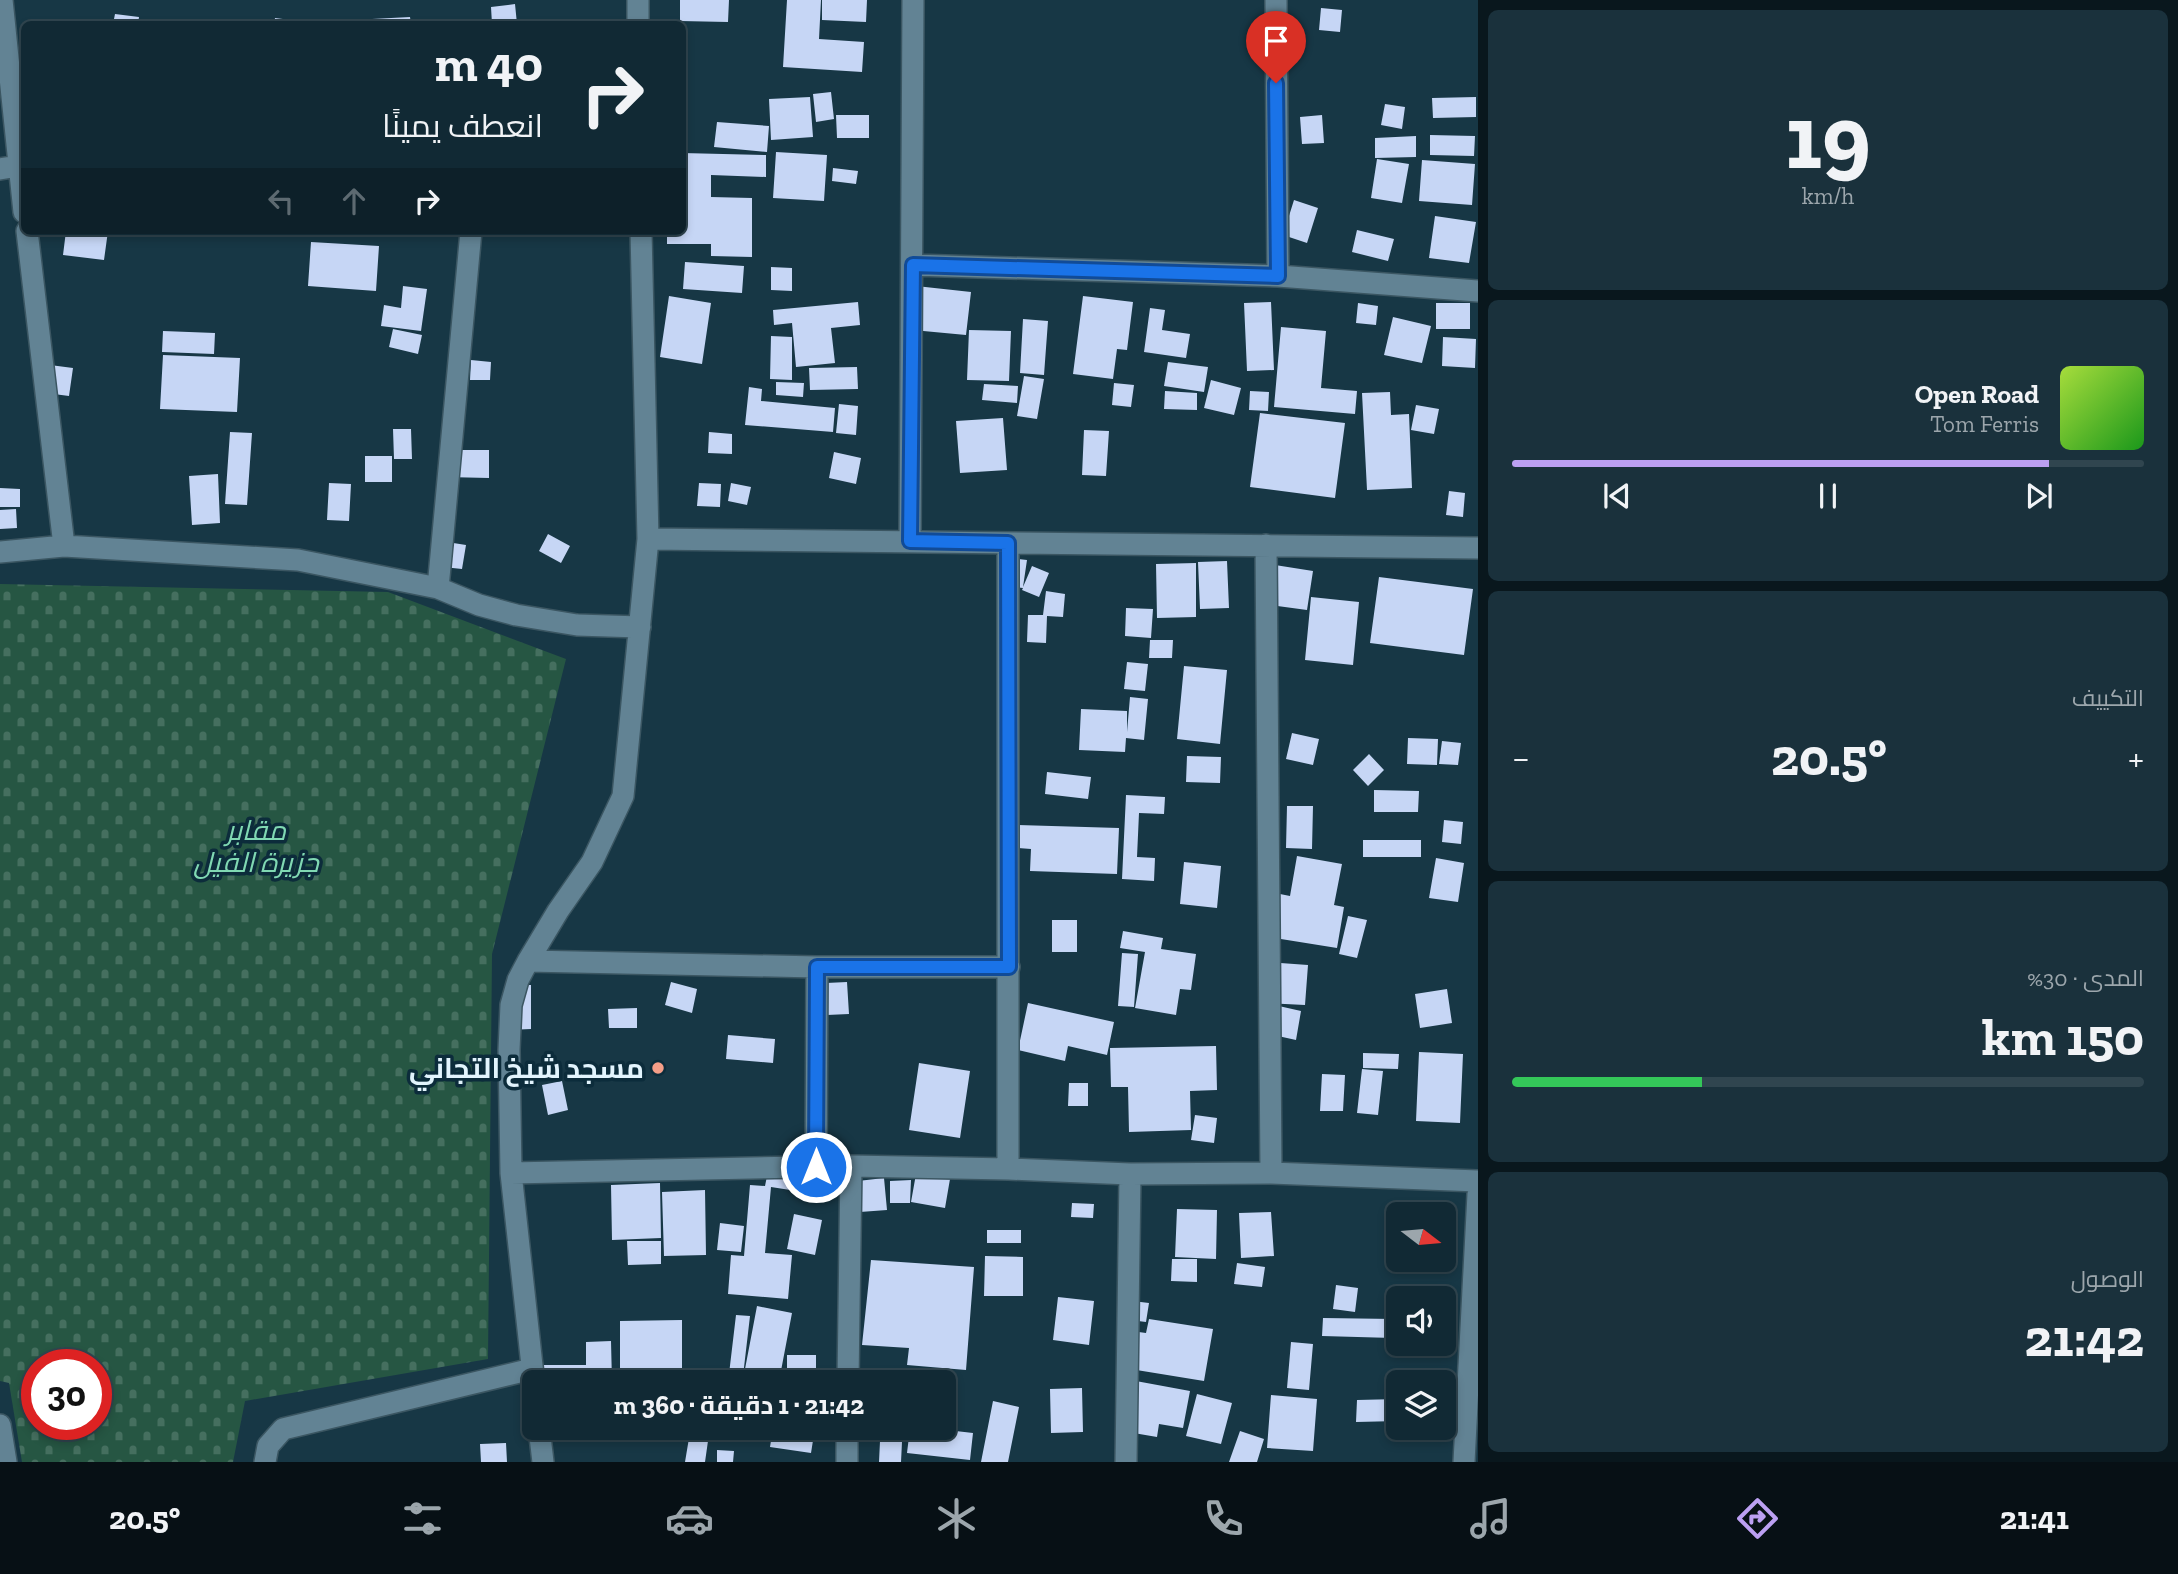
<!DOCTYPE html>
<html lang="ar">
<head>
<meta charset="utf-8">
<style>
	body { margin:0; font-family:"Zilla Slab",Cairo,serif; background:#1a313c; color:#f1f3f6; direction:rtl; height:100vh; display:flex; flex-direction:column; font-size:26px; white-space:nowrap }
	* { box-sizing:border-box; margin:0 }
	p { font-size:23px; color:#9ca6ac }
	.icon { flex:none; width:38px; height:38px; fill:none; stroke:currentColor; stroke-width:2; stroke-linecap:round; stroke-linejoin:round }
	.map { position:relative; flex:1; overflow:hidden; direction:ltr }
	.details { display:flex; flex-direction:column; gap:10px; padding:10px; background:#09171d; width:700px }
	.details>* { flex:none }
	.hud { position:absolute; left:21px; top:21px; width:665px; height:214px; border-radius:10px; box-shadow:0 4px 10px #0003,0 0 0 2px #30454f; direction:rtl; background:#112934; color:#f1f3f6; overflow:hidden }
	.needle { width:46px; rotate:106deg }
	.controls { position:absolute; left:1386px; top:1202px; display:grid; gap:14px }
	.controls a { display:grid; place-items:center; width:70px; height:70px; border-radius:10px; background:#112934; box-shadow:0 4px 10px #0003,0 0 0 2px #30454f; font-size:35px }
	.speed { position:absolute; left:21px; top:1349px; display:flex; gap:14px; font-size:35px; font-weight:700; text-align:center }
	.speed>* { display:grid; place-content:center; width:91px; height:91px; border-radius:50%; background:#112934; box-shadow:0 4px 10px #0003,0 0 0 2px #30454f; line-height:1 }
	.speed .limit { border:10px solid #d22; background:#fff; color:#111 }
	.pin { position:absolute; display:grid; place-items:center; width:60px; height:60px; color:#fff; margin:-72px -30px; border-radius:50% 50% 50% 0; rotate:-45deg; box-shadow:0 0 7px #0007 }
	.pin .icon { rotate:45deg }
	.me { position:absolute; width:77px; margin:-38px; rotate:0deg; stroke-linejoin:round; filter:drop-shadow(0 0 5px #0008) }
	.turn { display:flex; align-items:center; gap:24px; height:147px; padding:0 28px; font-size:32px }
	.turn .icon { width:91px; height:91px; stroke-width:2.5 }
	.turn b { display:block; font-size:49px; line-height:60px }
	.lanes { display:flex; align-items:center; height:66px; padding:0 28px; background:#0003; justify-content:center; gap:35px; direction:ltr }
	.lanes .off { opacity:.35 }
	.big { font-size:52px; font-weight:700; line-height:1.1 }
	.details .widget { flex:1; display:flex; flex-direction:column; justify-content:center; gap:10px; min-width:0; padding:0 24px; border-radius:10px; background:#1a313c }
	.details .dial { align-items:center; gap:0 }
	.dial b { font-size:91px; line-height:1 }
	.song { display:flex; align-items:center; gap:21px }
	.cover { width:84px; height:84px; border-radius:10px; background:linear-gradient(135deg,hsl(80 70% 55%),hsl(120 70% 35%)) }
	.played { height:7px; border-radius:4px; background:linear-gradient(90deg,#bca0f2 85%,#30454f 85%) }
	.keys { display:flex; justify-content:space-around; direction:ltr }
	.heat { display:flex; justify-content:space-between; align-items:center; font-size:38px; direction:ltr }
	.charge { height:10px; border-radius:5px; background:linear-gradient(90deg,#34c759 30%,#30454f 0) }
	.trip { position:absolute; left:522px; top:1370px; width:434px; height:70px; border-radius:10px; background:#112934; box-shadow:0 4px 10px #0003,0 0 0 2px #30454f; font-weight:700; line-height:70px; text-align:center; direction:rtl }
	.menu { display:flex; height:112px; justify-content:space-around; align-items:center; background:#071015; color:#9ca6ac }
	.menu .icon { width:49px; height:49px }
	.menu .selected { color:#bca0f2 }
	.menu b { font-size:32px; color:#f1f3f6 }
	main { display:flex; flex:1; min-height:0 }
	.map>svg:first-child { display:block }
	.cemetery { fill:url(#cemetery-stones); fill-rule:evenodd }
	.building { fill:#c6d6f5 }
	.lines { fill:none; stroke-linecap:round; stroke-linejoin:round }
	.minor-casing { stroke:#3b5662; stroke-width:24 }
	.minor { stroke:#628394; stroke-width:21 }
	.route-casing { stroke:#114b97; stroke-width:18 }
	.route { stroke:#1a73e8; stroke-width:12 }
	.poi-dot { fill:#f49e88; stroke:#0c2c3b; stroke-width:2.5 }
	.labels { text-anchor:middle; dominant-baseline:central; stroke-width:7; stroke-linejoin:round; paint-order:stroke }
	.park-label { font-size:28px; font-style:italic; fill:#80d9b3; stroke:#0c2c3b }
	.poi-label { font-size:28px; font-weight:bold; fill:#e2f4fd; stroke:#0c2c3b; text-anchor:end }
</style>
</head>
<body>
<main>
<section class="details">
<div class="widget dial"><b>19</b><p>km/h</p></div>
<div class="widget">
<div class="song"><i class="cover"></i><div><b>Open Road</b><p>Tom Ferris</p></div></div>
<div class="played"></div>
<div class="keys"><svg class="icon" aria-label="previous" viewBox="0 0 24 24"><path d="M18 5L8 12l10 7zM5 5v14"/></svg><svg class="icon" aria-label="pause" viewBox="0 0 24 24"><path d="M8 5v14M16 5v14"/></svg><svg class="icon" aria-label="next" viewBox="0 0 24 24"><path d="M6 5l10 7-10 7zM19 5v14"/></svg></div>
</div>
<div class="widget"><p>التكييف</p>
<div class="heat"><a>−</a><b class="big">20.5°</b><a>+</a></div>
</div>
<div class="widget"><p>المدى · 30%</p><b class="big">150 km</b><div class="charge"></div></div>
<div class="widget"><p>الوصول</p><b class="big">21:42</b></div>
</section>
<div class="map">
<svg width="1478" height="1462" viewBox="0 0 1478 1462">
	<defs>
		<pattern id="cemetery-stones" width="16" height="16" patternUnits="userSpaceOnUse" patternTransform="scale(1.75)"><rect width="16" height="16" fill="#265643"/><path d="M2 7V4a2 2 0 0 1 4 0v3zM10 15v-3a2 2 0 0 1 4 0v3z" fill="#456f5f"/></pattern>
	</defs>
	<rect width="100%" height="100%" fill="#173745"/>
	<path class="cemetery" d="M0,584L388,592L566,659L492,954L488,1359L245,1401L233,1462H22L9,1383L0,1381ZM37,1365H96V1424H37Z"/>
	<path class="building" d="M680,0H729L728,22L680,21Z
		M787,0H821L819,39L864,42L862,72L783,67Z
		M822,0H867L866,22L822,20Z
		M515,4L517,24H492L491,7Z
		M1321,8L1342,10L1340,32L1319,30Z
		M115,14L139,17L138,24H113Z
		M410,17L411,24H372V19Z
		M275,18L306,22L305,24H274Z
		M831,92L834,119L816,122L813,94Z
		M810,97L813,137L771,140L769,99Z
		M1476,97V117L1433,118L1432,98Z
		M1385,104L1405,107L1402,129L1381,125Z
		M836,115H869V138H837Z
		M1322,115L1324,143L1302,144L1300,117Z
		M717,122L769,126L767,152L714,147Z
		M1430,135L1475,136L1474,156L1430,155Z
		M1416,136V157L1375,158V138Z
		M776,152L827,155L824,201L773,198Z
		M682,153L766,155V177L711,175V197L752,198V257L711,256V244H667V231H682Z
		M1377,159L1409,164L1402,203L1371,198Z
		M1422,160L1475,164L1472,205L1419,201Z
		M833,168L858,171L856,184L832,181Z
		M1294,200L1318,208L1307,243L1283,235Z
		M1435,216L1476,222L1469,263L1429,258Z
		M1357,230L1394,239L1388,261L1352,252Z
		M66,231H108L104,260L63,255Z
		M311,242L379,246L376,291L308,286Z
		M685,262L744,266L742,293L683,289Z
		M771,267L792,268V291L771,290Z
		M907,285L971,292L966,335L902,329Z
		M403,286L427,289L421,331L381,326L384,305L401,308Z
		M669,296L711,303L702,364L660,357Z
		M1083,296L1133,302L1127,350L1117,349L1113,379L1073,374Z
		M858,302L860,325L831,328L835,363L796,367L792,323L774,325L773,310Z
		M1271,302L1274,370L1247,371L1244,303Z
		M1358,303L1378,306L1376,325L1356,323Z
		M1436,303H1470V329H1436Z
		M1150,308L1165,310L1162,330L1190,334L1186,358L1144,352Z
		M1393,317L1431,326L1422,363L1384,355Z
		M1023,319L1048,321L1044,375L1020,373Z
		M1281,327L1326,331L1321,388L1357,391L1355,414L1274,407Z
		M393,329L422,335L418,354L389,347Z
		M969,330L1011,331L1009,381L967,380Z
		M163,331L215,333L214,354L162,352Z
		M771,336L792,337V380L770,379Z
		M1443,337L1476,339L1475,368L1442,366Z
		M163,355L240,358L237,412L160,409Z
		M471,360L491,362L490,380H470Z
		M1168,362L1208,367L1204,392L1164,386Z
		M50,365L73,368L69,396L46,393Z
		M857,367L858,389L810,390L809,368Z
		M1024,376L1044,379L1037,419L1017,416Z
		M1211,380L1241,388L1234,415L1204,408Z
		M776,382L804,383L803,397L776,395Z
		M1114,383L1134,385L1131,407L1112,405Z
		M984,384L1018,386L1017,403L982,400Z
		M749,387L762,389L761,401L835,408L833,432L745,425Z
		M1165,391L1197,393V410L1164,409Z
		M1250,391L1269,392L1268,411L1249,410Z
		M1390,392L1391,415L1409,414L1412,488L1367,490L1362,393Z
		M839,404L858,406L856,435L836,433Z
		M1416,405L1439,409L1434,434L1411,430Z
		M1260,413L1345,423L1335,498L1250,487Z
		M1003,418L1007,470L960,473L956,421Z
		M393,429H411L412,459H394Z
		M1084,430L1109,431L1106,476L1082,475Z
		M230,432L252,433L247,505L225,504Z
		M709,432L732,434V454L708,453Z
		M446,450H489V478L446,477Z
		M834,452L861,458L856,484L829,478Z
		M365,456H392V482H365Z
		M218,474L220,523L192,525L189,476Z
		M329,483L351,484L349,521L327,520Z
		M699,483L721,484L720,507L697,506Z
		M731,483L751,487L747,505L728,501Z
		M0,488L20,489V507H0Z
		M1449,491L1465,493L1463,517L1446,515Z
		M16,509L17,528L0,529V510Z
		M548,534L570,546L561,563L539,551Z
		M447,542L466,545L462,569L443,567Z
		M1011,558L1027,560L1023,587L1032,566L1049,573L1039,597L1022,590L1023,588L1007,586Z
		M1227,561L1229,608L1200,609L1198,562Z
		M1196,563V617L1157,618L1156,564Z
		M1275,565L1313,571L1307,610L1270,605Z
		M1379,577L1473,589L1464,655L1370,643Z
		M1046,591L1065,594L1063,617L1047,616L1046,643L1027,642L1028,615H1043Z
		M1311,597L1359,602L1353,665L1305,660Z
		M1126,608L1153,609L1151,638L1125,636Z
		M1150,640H1173L1172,658H1149Z
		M1127,662L1148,664L1145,691L1124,689Z
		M1184,666L1227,670L1220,744L1177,739Z
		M1130,697L1148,699L1144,740L1126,738L1125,752L1079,750L1081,709L1127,711V732Z
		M1292,733L1319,739L1313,765L1286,759Z
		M1408,738L1438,739L1437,765L1407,764Z
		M1442,741L1461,743L1458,765L1439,764Z
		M1369,754L1384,770L1368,786L1353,770Z
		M1187,756L1221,757L1220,783L1186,782Z
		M1047,772L1091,777L1088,799L1045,794Z
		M1374,790L1419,791L1418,812H1374Z
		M1126,795L1165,797L1164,814L1139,813L1137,857L1155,858L1154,881L1122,879Z
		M1287,806H1313L1312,849L1286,848Z
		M1444,820L1463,822L1461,844L1442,842Z
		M1018,825L1119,828L1117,874L1030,871L1031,849L1018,848Z
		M1363,840H1421V857H1363Z
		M1297,856L1342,864L1334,905L1344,907L1337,948L1263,936L1270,892L1290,896Z
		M1436,858L1464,863L1458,902L1429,898Z
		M1184,862L1221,866L1217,908L1180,904Z
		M1348,916L1367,920L1357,958L1339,954Z
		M1052,920H1077V952H1052Z
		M1123,931L1163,938L1161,949L1196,954L1191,990L1180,989L1176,1015L1135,1008L1145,952L1120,948Z
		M1122,953L1138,954L1134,1007L1118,1006Z
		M1268,962L1308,965L1305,1005L1266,1003Z
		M671,982L697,989L692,1013L665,1005Z
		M847,982L849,1014L827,1015L826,983Z
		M505,985H531V1029L505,1030Z
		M1447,989L1452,1023L1420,1028L1415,994Z
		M1028,1003L1114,1022L1107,1055L1068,1046L1065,1061L1018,1050Z
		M1270,1004L1301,1011L1296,1040L1264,1033Z
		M637,1008V1028H609L608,1009Z
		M728,1035L775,1039L773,1063L726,1059Z
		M1216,1046L1217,1090L1190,1091L1191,1130L1129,1132L1128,1087H1111L1110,1048Z
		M1419,1052L1463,1054L1460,1123L1416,1121Z
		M1363,1053L1399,1054L1398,1069L1363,1068Z
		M919,1063L970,1071L960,1138L909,1130Z
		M1362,1069L1383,1071L1378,1115L1357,1113Z
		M1322,1074L1345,1075L1343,1111H1320Z
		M562,1081L568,1110L548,1115L542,1085Z
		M1069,1083H1088V1106H1068Z
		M1195,1115L1217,1118L1214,1143L1191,1140Z
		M769,1166L819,1175L816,1194L771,1187L765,1253L792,1255L788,1299L728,1294L731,1255L744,1256L750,1185L765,1186Z
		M916,1174L950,1179L945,1208L911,1202Z
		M884,1178L887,1210L860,1212L858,1181Z
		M911,1180L910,1203H890V1181Z
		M660,1183L661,1238L612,1240L611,1185Z
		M705,1190L706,1255L664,1256L662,1192Z
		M1072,1203L1094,1204L1093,1218L1071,1217Z
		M1177,1209L1217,1210L1216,1259L1175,1257Z
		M1271,1212L1274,1256L1241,1258L1239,1213Z
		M794,1214L822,1220L815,1255L787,1249Z
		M720,1223L744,1226L741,1252L717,1250Z
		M987,1230H1021V1243H987Z
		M627,1241H661V1264L628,1265Z
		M985,1256L1023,1257V1296H984Z
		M1172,1259H1197V1282L1171,1281Z
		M871,1260L974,1267L966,1370L907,1365L909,1348L862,1345Z
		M1237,1263L1265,1267L1262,1287L1234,1284Z
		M1336,1285L1358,1288L1355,1312L1333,1309Z
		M1058,1297L1094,1301L1089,1345L1053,1340Z
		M1124,1300L1149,1303L1146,1322L1122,1319Z
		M757,1306L792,1313L780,1376L745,1369Z
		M736,1315L750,1316L743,1376L729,1374Z
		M1323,1318L1394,1319L1393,1338L1322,1336Z
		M1149,1319L1213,1329L1204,1381L1118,1367L1124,1330L1146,1333Z
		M682,1320V1368H697V1382H620V1321Z
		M611,1341L612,1382H542V1365H586V1342Z
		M1291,1342L1313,1344L1309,1390L1287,1388Z
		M787,1355H816V1373H787Z
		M1125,1379L1190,1391L1183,1428L1159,1424L1157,1437L1116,1430Z
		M1082,1388L1083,1432L1051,1433L1050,1389Z
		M943,1394L951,1395L947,1430L973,1433L970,1460L907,1453L910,1428H943Z
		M1197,1394L1232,1403L1221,1444L1186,1436Z
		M1271,1395L1317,1399L1313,1451L1267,1448Z
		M1398,1399V1421L1356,1422L1357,1400Z
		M993,1401L1019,1407L1008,1462H981Z
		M707,1428H730V1434L707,1433Z
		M773,1428H815L811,1453L770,1447Z
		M1240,1431L1264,1439L1257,1462H1229Z
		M689,1438L708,1441L705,1462H685Z
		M880,1441L902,1442L901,1462H879Z
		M506,1443L507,1462H481L480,1444Z
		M717,1450L734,1451L733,1462H717Z"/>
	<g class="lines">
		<defs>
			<path id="minor" d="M2,0L24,212
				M638,0V24
				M1276,0L1278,276
				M0,169L24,165
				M27,231L64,546
				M913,265L1278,276L1478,291
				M648,539L1478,548
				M910,541L913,0
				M1008,543V1169
				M1266,545L1271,1173
				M0,552L64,546L298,560L438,588L479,605L516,615L577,625L640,627
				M438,588L471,231
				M528,961L817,967H1009
				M816,1167L817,967
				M511,1173L851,1166L1008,1169L1130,1174L1271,1173L1478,1181
				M848,1382L851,1166
				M534,1384L511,1173L509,1050L511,1005L518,980L528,961L558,911L592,862L623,796L648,539L641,231
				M0,1425L6,1462
				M539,1428L543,1462
				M265,1462L268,1446L283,1429L532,1369
				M847,1462V1428
				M1126,1462L1130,1174
				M1464,1462L1478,1194"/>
		</defs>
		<use href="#minor" class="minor-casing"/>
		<use href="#minor" class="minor"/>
	</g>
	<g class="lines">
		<defs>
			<path id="route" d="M816,1167L817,967H1009L1008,543L910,541L913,265L1278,276L1276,83"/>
		</defs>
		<use href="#route" class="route-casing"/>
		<use href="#route" class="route"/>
	</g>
	<circle class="poi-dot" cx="658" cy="1068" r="7"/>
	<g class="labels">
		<g class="park-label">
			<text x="256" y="830">مقابر<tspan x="256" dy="32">جزيرة الفيل</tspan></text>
		</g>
		<g class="poi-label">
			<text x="644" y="1068">مسجد شيخ التجاني</text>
		</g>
	</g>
</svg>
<div class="controls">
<a><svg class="needle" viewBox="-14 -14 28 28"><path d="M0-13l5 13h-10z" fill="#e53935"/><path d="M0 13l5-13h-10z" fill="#9ca6ac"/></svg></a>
<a><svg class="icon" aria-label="sound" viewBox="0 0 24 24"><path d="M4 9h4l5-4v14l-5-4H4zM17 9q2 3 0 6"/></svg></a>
<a><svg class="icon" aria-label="layers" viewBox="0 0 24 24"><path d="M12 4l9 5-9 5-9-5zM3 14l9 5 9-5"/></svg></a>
</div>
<div class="speed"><div class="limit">30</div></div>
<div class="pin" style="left:1276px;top:83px;background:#d93025"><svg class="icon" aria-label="arrive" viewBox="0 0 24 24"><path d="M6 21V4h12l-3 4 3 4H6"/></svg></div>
<svg class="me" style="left:816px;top:1167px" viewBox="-20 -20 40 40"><circle r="17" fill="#1a73e8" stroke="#fff" stroke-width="3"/><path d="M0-11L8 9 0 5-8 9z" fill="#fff"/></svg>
<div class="trip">21:42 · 1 دقيقة · 360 m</div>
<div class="hud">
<div class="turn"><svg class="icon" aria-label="right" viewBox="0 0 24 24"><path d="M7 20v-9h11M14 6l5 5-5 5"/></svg><div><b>40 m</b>انعطف يمينًا</div></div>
<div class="lanes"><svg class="icon off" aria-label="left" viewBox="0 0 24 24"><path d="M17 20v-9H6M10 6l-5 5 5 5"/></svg><svg class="icon off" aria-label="ahead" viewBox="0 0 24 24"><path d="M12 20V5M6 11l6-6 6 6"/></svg><svg class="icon" aria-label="right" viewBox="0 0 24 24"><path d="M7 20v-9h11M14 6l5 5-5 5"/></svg></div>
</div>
</div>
</main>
<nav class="menu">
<b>21:41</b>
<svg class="icon selected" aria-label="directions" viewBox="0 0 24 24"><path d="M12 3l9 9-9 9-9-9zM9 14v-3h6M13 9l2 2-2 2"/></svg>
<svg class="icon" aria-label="music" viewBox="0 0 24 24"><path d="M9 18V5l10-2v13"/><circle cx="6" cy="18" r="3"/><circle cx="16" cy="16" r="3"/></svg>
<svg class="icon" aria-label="phone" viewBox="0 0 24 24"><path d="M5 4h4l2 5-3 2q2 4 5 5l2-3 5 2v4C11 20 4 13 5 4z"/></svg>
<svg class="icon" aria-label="climate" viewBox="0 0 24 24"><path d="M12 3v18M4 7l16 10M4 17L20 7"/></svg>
<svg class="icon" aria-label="car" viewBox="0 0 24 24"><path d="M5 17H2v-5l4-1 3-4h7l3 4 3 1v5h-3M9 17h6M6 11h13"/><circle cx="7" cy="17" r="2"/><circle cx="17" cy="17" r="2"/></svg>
<svg class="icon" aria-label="filters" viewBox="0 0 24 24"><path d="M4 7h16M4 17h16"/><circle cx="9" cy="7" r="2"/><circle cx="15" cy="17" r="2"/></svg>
<b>20.5°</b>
</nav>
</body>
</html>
